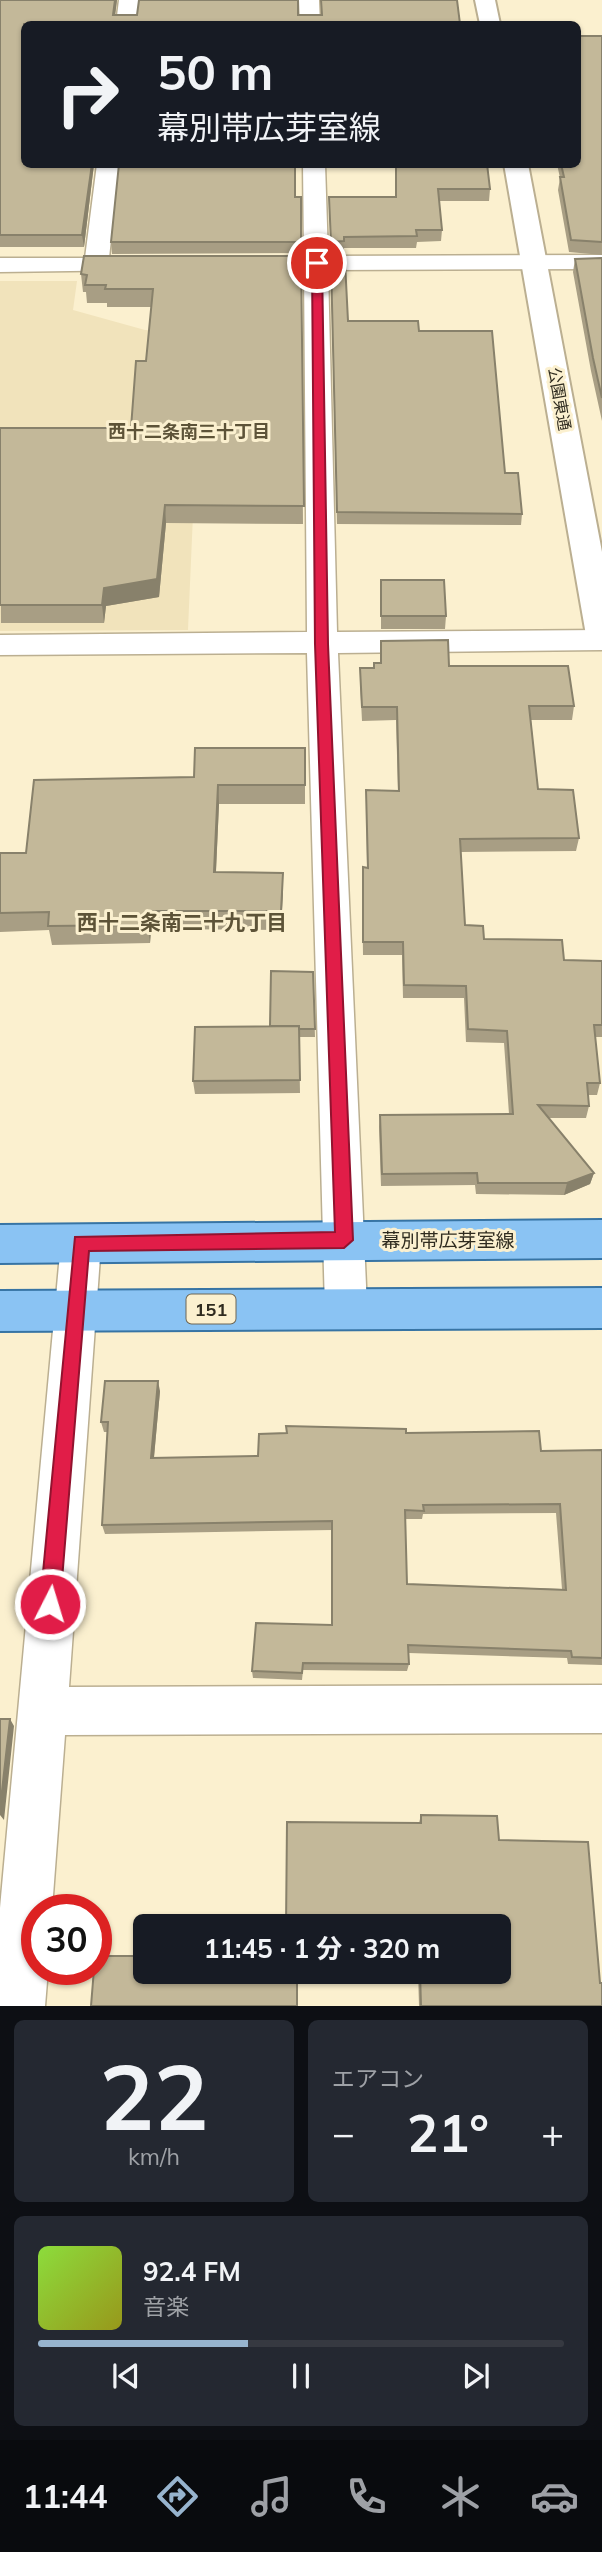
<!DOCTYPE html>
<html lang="ja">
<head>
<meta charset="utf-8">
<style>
	body { margin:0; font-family:Mulish,"Noto Sans JP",sans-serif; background:#242831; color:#f1f3f6; height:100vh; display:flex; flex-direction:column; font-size:26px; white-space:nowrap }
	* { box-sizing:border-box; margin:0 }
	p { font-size:23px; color:#9ea1a6 }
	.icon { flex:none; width:38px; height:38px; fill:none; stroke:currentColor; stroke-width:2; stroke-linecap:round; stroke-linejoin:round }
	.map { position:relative; height:2006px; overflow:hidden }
	.side { display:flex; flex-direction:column; gap:14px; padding:14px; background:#0d0f14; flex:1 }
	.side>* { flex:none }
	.top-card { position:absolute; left:21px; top:21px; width:560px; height:147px; border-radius:10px; box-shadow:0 2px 5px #0004; background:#171b24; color:#f1f3f6; overflow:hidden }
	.speed { position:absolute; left:21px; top:1894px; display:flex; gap:14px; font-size:35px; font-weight:700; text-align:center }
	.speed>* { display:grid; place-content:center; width:91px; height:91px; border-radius:50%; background:#171b24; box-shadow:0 2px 5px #0004; line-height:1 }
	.speed .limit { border:10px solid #d22; background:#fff; color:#111 }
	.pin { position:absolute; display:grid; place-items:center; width:60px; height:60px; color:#fff; margin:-30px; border:4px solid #fff; border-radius:50%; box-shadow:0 2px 7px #0007 }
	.me { position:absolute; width:77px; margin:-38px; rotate:5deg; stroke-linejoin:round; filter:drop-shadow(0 0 5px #0008) }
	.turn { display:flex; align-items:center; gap:24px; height:147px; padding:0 21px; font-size:32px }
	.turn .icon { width:91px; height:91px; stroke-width:2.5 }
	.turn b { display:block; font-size:49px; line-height:60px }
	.big { font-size:52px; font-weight:700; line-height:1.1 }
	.side .tile { flex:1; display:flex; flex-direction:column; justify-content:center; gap:10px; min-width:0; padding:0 24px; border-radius:10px; background:#242831 }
	.side .dial { align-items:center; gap:0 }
	.dial b { font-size:91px; line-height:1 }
	.song { display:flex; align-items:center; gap:21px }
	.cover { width:84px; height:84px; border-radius:10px; background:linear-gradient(135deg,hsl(90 70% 55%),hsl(60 70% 35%)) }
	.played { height:7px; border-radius:4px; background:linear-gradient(90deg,#97b4ce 40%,#363941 40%) }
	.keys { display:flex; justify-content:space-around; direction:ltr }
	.heat { display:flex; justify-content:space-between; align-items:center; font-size:38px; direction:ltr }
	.side .tiles { flex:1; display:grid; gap:14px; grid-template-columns:1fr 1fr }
	.tile:last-child { grid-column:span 2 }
	.trip { position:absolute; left:133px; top:1914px; width:378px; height:70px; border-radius:10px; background:#171b24; box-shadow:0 2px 5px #0004; font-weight:700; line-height:70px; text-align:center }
	.tabs { display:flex; height:112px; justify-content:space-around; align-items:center; background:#090b0e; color:#9ea1a6 }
	.tabs .icon { width:49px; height:49px }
	.tabs .selected { color:#97b4ce }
	.tabs b { font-size:32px; color:#f1f3f6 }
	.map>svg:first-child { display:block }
	.built { fill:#f1e3bb }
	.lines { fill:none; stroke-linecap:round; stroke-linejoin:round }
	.minor-casing { stroke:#bbaf91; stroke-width:3 }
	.tertiary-casing { stroke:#bbaf91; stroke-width:4 }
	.primary-casing { stroke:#3774a4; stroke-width:4 }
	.minor { fill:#fff; fill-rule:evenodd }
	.tertiary { fill:#fff; fill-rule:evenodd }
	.primary { fill:#8ac3f3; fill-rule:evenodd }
	.wall { fill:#a89e84; fill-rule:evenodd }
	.shaded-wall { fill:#88816b }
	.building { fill:#c3b899; stroke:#88816b; stroke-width:2; fill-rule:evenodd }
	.route { fill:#e11d48; stroke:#92132f; stroke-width:2 }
	.labels { text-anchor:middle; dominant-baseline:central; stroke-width:6; stroke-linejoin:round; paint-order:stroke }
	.far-street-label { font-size:16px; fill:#2f2b1f; stroke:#fbf0cf }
	.far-neighbourhood-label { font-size:18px; font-weight:bold; fill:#5d5338; stroke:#fbf0cf }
	.shield { fill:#fbf0cf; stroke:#6c6654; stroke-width:2 }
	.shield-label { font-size:18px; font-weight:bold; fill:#2f2b1f }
	.street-label { font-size:19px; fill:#2f2b1f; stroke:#fbf0cf }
	.neighbourhood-label { font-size:21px; font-weight:bold; fill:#5d5338; stroke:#fbf0cf }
</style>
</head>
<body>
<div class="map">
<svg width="602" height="2006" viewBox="0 0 602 2006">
	<rect width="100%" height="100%" fill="#fbf0cf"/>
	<path class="built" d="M0,281H77L73,310L145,330H201L188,630L0,631Z"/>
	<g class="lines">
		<defs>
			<path id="minor" d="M119,0H139L136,24H116Z
				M299,0H319L320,24H300Z
				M97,164H119L109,258L141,260L144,265L141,270L0,272V258H85Z
				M303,164H325L328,256L602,255V269L328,270L337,632L602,630V650L338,653L367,1308L361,1322L346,1327L331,1322L325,1308L307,653L0,655V635L307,632L304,270L286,268L283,263L286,258L304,256Z
				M81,1225L95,1230L101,1243L69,1687L602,1685V1733L65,1735L52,1909H37V1969H48L45,2006H0V1908L61,1243L67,1230Z"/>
			<path id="tertiary" d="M475,0H495L500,24H480Z
				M504,164H528L602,552V646L591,643L586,635Z"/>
			<path id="primary" d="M602,1220V1258L0,1263V1225Z
				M602,1288V1328L0,1331V1291Z"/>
		</defs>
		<use href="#minor" class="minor-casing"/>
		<use href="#tertiary" class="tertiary-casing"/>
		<use href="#primary" class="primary-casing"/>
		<use href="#minor" class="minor"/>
		<use href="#tertiary" class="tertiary"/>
		<use href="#primary" class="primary"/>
	</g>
	<path class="wall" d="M0,0H117L115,15H321V0H457L24,164H94L84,247H0Z
		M602,36V255L569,252L558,190L560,178L557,164H578Z
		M396,164L490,189L489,201H439L442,230L441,241L417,242L416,248H344V253H331L329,197H396Z
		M295,197H301V253L112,254L111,242Z
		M301,256L303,524L166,523L159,597L106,606L104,623H1L0,428H131L146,361L151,307H107V303H87L86,292H83L81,274Z
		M602,258V421L591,371L573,272L575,259Z
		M331,274L348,321L419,331L505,473L522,514L521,525L337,524Z
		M381,580L446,616L445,629H381Z
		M381,641L449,666L574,706L572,720H531L538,789L579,838L576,851L461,852L465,925L484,939L564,960L602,961V1037H595L600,1083L597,1095H588L589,1106L586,1118H548L594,1173L590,1184L564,1195L476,1194L475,1185L381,1186L379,1127L380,1115L509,1114L504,1043L466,1042L464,998H403L402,955H363L362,881L363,867H367L366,790L398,791L396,720L362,721L360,682V668H374L381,663Z
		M305,748V804H219L216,872L283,873L281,930L151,929L150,943L52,945L49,930L0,932V853H26L194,777Z
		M313,972L315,1037H299L300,1093L195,1094L193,1081L270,1026Z
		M160,1391L154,1458L258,1456L406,1433L541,1451L602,1450V1665L568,1664L567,1658L409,1653V1664L407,1671L303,1670L302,1680L253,1678L252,1671L331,1625L332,1530L105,1534L102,1525L107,1432H104L101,1422ZM556,1513L562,1589L407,1584L405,1519H422L423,1514Z
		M421,1815L499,1840L600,1983L602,2006H419L418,1972H499L419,1823Z"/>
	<path class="shaded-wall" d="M115,0H117L114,24L113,15Z
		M92,164H94L84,247L82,235Z
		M165,505L166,523L159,597L106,606L104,623L102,605L104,588Z
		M218,785L219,804L215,891L214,872Z
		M283,873V892L281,930V911Z
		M149,911L151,929L150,943L148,925Z
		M594,1173L590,1184L564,1195L567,1183Z
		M158,1381L160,1391L153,1467L151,1458Z
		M10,1719L14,1726L4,1820L0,1815V1809Z"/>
	<path class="building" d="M0,0H115L113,15H137L139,0H298V15H322L321,0H457L460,24H24V164H92L82,235H0Z
		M578,36H602V242L571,240L560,177H564L561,164H578Z
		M119,164H295V197H301V242H111Z
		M396,164H487L490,189H438L442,230H416L417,236L344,237V241L331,242L329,197H396Z
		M84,256H301L304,506L165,505L157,579L104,588L102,605H0V428H131L136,361H146L153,289H105L106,285H85L87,275L81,274Z
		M602,258V398L593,358L575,259Z
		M331,262H345L348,321H418L419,331H492L505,473H518L522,514L337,512Z
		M381,580H444L446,616H381Z
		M448,640L449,666H568L574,706H529L538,789L573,790L579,838L460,839L465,925L483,926L484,939L562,940L564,960L602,961V1025H594L600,1083H587L589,1106L538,1105L594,1173L567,1183H478L477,1173L382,1174L380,1115L513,1114L507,1031L468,1029L466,986L404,985L403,942H363V867L368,868L366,790L399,791L397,707H362L360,668H374V663H381V641Z
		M195,748H305V785H218L214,872L283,873L281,911H149L148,925L48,926L49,912L0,913V853H26L34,780L194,777Z
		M271,971L313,972L315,1029H299V1026H270Z
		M299,1026L300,1080L193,1081L195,1027Z
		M105,1381H158L151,1458L258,1456L259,1434L287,1433L286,1426L406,1429V1433L539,1431L541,1451L602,1450V1658L572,1657L571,1651L408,1645L409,1664L303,1663L302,1673L252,1671L256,1623L332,1625V1521L102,1525L108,1422H101ZM560,1504L566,1590L407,1584L405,1510L424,1511L423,1505Z
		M0,1719H10L0,1809Z
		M421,1815L497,1816L499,1840L588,1842L600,1983H602V2006H421L420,1972H499V1927H286L287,1822L421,1823Z
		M96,1956H145V1972H297V2006H91L94,1969H96Z"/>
	<path class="route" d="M317,260L322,263L328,644L353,1240L344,1248L89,1251L60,1604L57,1611L50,1614L43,1611L40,1604L75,1237L335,1232L315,644L312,263Z"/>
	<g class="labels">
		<g class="far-street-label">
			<text transform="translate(560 399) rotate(80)">公園東通</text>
		</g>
		<g class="far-neighbourhood-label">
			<text x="189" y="431">西十二条南三十丁目</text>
		</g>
		<rect class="shield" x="186.5" y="1294.5" width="49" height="29" rx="5"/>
		<g class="shield-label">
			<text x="211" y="1309">151</text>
		</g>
		<g class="street-label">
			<text x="448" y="1240">幕別帯広芽室線</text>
		</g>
		<g class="neighbourhood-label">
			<text x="182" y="922">西十二条南二十九丁目</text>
		</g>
	</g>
</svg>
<div class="speed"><div class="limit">30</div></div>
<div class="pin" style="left:317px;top:263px;background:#d93025"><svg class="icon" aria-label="arrive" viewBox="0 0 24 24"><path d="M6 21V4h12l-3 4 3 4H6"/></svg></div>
<svg class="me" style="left:50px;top:1604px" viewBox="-20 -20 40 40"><circle r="17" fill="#e11d48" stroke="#fff" stroke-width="3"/><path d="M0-11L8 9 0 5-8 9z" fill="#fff"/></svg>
<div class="trip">11:45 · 1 分 · 320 m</div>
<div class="top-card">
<div class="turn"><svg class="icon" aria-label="right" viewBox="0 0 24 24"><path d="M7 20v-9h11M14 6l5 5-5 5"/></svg><div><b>50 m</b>幕別帯広芽室線</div></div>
</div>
</div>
<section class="side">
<div class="tiles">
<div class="tile dial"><b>22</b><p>km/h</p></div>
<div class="tile"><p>エアコン</p>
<div class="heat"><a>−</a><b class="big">21°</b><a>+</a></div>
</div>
<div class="tile">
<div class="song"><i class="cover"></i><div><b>92.4 FM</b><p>音楽</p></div></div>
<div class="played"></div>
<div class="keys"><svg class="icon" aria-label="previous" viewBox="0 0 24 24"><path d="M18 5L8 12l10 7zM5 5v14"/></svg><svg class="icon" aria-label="pause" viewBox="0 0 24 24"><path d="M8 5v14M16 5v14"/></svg><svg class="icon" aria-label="next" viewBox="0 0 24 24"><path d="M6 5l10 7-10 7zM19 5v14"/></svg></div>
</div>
</div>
</section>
<nav class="tabs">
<b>11:44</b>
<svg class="icon selected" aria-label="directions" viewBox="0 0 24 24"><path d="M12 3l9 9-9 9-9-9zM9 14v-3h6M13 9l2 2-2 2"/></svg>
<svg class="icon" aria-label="music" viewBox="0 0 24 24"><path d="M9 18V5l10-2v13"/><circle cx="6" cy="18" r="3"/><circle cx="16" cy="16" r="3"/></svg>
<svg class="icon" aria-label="phone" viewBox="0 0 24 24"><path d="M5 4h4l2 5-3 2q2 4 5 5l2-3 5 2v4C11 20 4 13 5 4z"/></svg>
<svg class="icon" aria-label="climate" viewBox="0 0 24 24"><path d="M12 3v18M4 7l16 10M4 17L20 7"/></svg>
<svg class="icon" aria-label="car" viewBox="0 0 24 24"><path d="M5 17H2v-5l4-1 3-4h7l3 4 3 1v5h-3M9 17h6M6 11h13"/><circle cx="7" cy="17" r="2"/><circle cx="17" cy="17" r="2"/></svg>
</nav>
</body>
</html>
